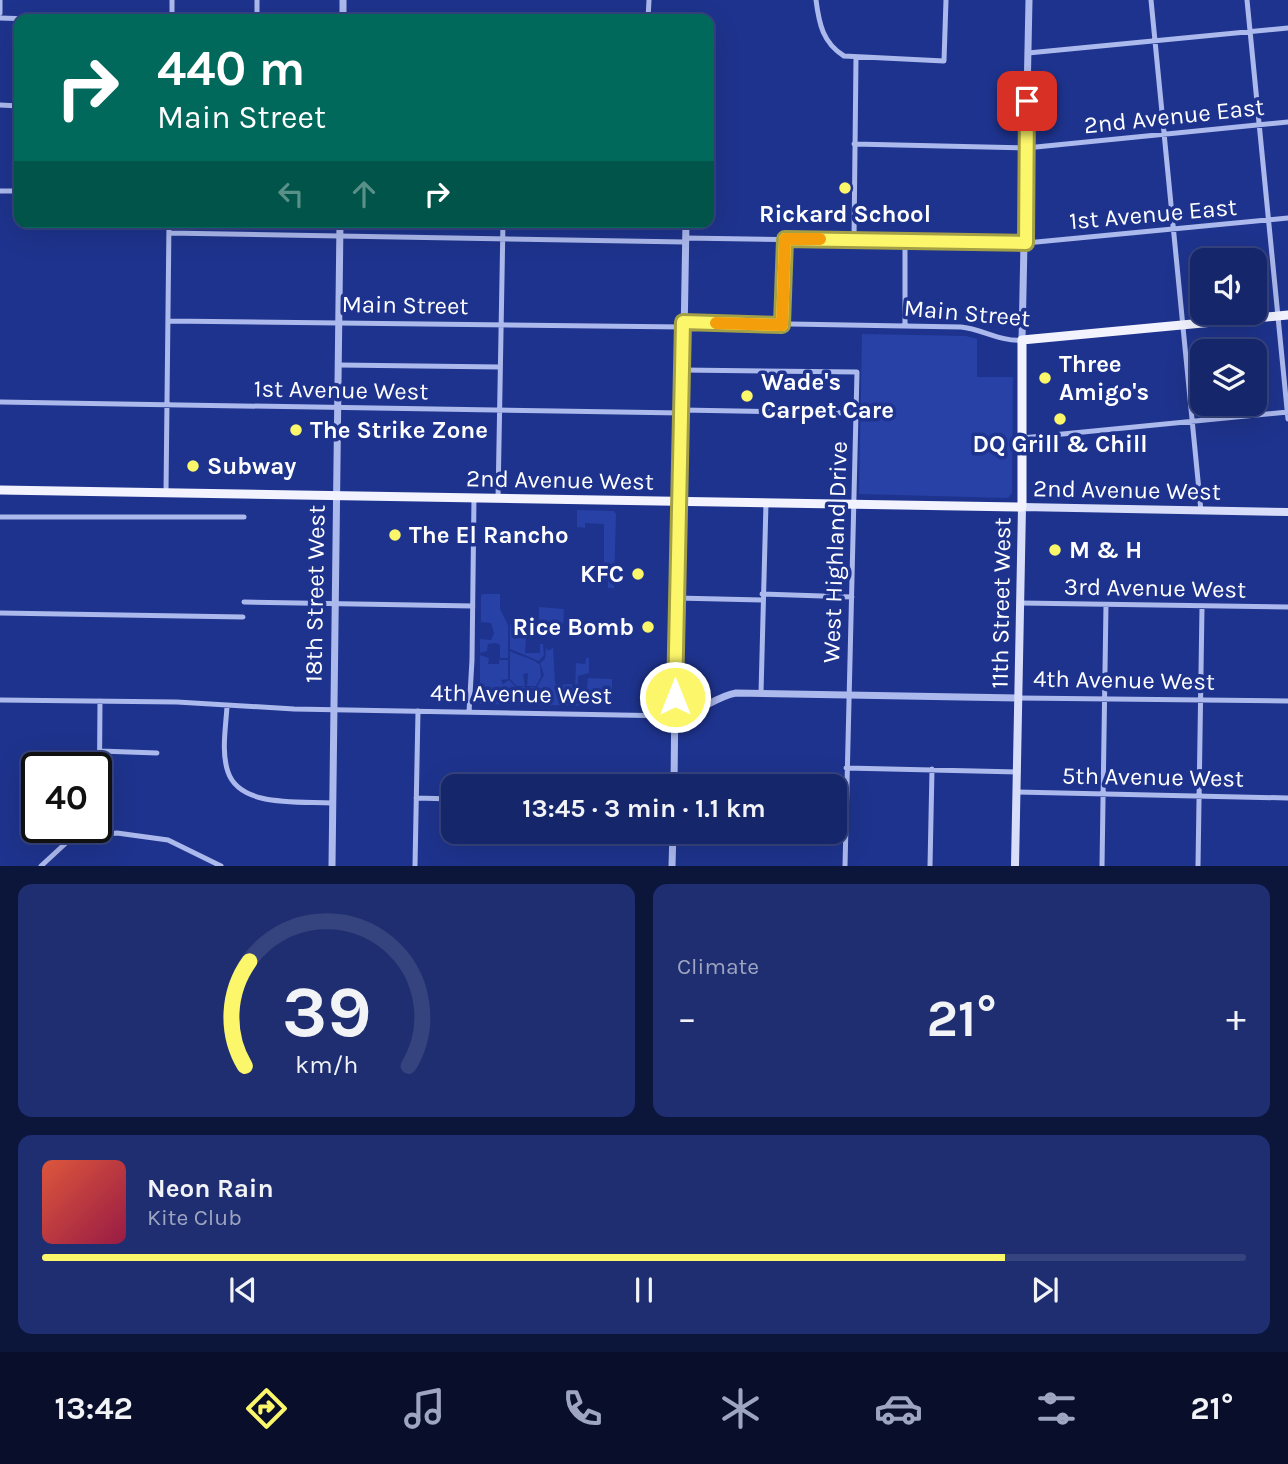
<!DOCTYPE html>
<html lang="en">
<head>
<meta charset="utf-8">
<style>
	body { margin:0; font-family:Karla,sans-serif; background:#1f2e70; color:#f1f3f6; height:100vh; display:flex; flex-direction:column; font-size:26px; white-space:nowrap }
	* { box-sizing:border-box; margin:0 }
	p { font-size:23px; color:#9ea5c1 }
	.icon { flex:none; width:38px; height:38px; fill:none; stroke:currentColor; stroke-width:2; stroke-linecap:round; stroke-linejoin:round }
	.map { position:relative; height:866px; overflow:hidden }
	.side { display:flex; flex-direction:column; gap:18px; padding:18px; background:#0c153a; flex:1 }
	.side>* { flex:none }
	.hud { position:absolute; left:14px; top:14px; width:700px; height:214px; border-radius:14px; box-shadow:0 7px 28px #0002,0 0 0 2px #35437e; background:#00695c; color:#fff; overflow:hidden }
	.buttons { position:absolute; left:1190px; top:248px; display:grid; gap:14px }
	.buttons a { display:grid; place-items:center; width:77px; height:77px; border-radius:14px; background:#16266a; box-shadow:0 7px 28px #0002,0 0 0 2px #35437e; font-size:35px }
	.speed { position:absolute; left:21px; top:752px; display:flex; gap:14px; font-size:35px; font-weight:700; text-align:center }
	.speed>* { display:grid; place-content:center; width:91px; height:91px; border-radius:50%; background:#16266a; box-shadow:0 7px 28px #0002,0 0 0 2px #35437e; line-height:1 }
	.speed .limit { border:4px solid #111; border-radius:10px; background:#fff; color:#111 }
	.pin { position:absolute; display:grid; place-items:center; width:60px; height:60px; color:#fff; margin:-30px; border-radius:14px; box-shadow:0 4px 10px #0006 }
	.me { position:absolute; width:77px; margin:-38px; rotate:0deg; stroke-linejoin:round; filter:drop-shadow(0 0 5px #0008) }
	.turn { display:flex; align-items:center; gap:24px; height:147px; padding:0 28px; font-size:32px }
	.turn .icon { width:91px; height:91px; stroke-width:2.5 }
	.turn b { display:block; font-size:49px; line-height:60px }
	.lanes { display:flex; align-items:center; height:66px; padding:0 28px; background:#0003; justify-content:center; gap:35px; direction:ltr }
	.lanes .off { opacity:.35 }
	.big { font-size:52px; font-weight:700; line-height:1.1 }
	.side .tile { flex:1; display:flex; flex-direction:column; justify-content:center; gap:10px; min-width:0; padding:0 24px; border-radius:14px; background:#1f2e70 }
	.side .dial { align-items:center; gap:0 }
	.dial svg { height:182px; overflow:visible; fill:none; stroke:#35437e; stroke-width:7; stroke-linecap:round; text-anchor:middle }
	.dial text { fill:#f1f3f6; stroke:none }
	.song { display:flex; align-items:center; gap:21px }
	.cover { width:84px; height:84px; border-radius:10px; background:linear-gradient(135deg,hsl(10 70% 55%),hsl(340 70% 35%)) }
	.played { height:7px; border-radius:4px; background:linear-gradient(90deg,#fcf66b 80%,#35437e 80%) }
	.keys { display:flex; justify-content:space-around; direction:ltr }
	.heat { display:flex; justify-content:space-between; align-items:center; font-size:38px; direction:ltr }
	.side .tiles { flex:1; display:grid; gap:18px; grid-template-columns:1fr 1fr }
	.tile:last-child { grid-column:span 2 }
	.trip { position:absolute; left:441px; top:774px; width:406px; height:70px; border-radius:14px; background:#16266a; box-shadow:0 7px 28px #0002,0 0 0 2px #35437e; font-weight:700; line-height:70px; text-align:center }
	.dock { display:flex; height:112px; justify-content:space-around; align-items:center; background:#090f2a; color:#9ea5c1 }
	.dock .icon { width:49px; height:49px }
	.dock .selected { color:#fcf66b }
	.dock b { font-size:32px; color:#f1f3f6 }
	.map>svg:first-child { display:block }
	.green { fill:#2741a6 }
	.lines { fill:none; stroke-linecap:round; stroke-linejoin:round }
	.minor { stroke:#acb9ed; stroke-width:5 }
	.tertiary { stroke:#acb9ed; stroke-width:7 }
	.secondary { stroke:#d8def9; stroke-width:8 }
	.primary { stroke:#f2f3ff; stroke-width:9 }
	.route-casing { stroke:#a4a046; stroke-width:18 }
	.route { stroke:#fcf66b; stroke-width:12 }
	.slow { stroke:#f59e0b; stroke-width:12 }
	.poi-dot { fill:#fcf66b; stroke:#1e338d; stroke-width:2.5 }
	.labels { text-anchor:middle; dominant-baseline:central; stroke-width:7; stroke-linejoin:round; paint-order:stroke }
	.street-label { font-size:24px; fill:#fff; stroke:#1e338d }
	.poi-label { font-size:24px; font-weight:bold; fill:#fff; stroke:#1e338d; text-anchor:start }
</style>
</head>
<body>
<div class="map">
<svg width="1288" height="866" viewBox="0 0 1288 866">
	<rect width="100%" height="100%" fill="#1e338d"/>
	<path class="green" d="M862,334L966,336L977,339V377H1013L1012,493L1008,498L859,494Z
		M577,510L614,511L616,514L614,588H608V573H604V524L585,523V528L577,527Z
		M484,594H500V609L508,625V658H500V645L496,643L488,644L487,651L480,653V639L491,640L494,633L491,623L481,622V595Z
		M539,607L564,609L563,625L560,623L561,627L539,626Z
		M519,618H521V625H516V637L526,638L525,653H540V644H543L544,655L539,661L510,649V625Z
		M546,646L547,650H550L553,647L555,683L558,685L572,684V688H575L576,663L585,664L586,658H589V673L578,676V697H586L588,678L612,679V689H598L595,691V699H601L600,706L480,704V655L489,658L488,664H499V660H508V679L501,680L503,684L509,680L516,687H537L544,675L540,663L545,659Z
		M510,651C520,657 532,657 540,665L541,677L536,686H527L528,673L523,674L525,686H517L510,679Z"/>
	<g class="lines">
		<path class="minor" d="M816,0C819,24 823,43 844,56L944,61L946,0
			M1151,0L1201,511
			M1247,0L1288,419
			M0,13V0
			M0,18L31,19
			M172,19V0
			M257,19V0
			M648,19L649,0
			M1028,53L1288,28
			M0,105L19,106
			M854,144L1026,148L1288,122
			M0,191H19
			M169,233L685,242
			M685,238L1026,243L1288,218
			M854,239L856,58
			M168,321L683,327
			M683,322L961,327C982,329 1001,342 1022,340
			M782,325L785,238
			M905,326V240
			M339,365L500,367
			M683,370L857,372L845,866
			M0,402L682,413
			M682,410L856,413
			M1022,438L1288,412
			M166,492L169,222
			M498,499L503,222
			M0,517H244
			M762,594L852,597
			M676,598L762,600
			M244,602L473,606
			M1021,603L1288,607
			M0,613L243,617
			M761,693L766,503
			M1019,698L1288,701
			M0,700L177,702L294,709L675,716
			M227,706C226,726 221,752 228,772C240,808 301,801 332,803
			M469,712L472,660L474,498
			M100,751L157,753
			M846,768L1018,772
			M1017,792L1288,798
			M416,798L453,799
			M99,834L100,701
			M41,866L67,842L80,837L117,833L168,840L221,866
			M415,866L418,711
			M930,866L932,769
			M1102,866L1106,605
			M1198,866L1202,607"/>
		<path class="tertiary" d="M343,19V0
			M1022,340L1029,0
			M675,716C698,715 713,697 736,693L1019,698
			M674,786L676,598L682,454L686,222
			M332,866L340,222
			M672,866L673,831"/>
		<path class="secondary" d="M1015,866L1022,507L1288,512"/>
		<path class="primary" d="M0,490L1022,507V340L1288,315"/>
	</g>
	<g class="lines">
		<defs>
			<path id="route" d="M675,697L683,322L782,325L785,239L1026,243L1027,101"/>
		</defs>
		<use href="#route" class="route-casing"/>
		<use href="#route" class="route"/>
		<path class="slow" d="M716,323L782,325L785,239H820"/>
	</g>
	<g class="poi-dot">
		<circle cx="845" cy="188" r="7"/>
		<circle cx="1045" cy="378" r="7"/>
		<circle cx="747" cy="396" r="7"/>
		<circle cx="1060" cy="419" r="7"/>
		<circle cx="296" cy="430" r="7"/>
		<circle cx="193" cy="466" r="7"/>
		<circle cx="395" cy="535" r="7"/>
		<circle cx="1055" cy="550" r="7"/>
		<circle cx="638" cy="574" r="7"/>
		<circle cx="648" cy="627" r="7"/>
	</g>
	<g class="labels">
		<g class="street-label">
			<text transform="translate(1174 116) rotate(-6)">2nd Avenue East</text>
			<text transform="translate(1153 214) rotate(-5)">1st Avenue East</text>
			<text transform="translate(405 305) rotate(1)">Main Street</text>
			<text transform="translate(967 313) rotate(5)">Main Street</text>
			<text transform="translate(341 390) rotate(1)">1st Avenue West</text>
			<text transform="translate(560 480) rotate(1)">2nd Avenue West</text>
			<text transform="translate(1127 490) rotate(1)">2nd Avenue West</text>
			<text transform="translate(835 552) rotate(-88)">West Highland Drive</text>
			<text transform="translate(1155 588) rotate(1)">3rd Avenue West</text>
			<text transform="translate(315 594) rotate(-89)">18th Street West</text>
			<text transform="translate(1001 603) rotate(-89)">11th Street West</text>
			<text transform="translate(1124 680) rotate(1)">4th Avenue West</text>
			<text transform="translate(521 694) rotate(1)">4th Avenue West</text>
			<text transform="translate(1153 777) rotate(1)">5th Avenue West</text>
		</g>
		<g class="poi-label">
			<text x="845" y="214" text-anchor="middle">Rickard School</text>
			<text x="1059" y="364">Three<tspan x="1059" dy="28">Amigo's</tspan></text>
			<text x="761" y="382">Wade's<tspan x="761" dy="28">Carpet Care</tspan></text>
			<text x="310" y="430">The Strike Zone</text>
			<text x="1060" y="444" text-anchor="middle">DQ Grill &amp; Chill</text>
			<text x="207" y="466">Subway</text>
			<text x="409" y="535">The El Rancho</text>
			<text x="1069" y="550">M &amp; H</text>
			<text x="624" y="574" text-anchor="end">KFC</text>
			<text x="634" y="627" text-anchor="end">Rice Bomb</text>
		</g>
	</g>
</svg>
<div class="buttons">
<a><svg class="icon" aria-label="sound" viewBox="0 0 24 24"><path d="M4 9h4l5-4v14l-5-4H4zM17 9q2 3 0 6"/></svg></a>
<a><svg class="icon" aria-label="layers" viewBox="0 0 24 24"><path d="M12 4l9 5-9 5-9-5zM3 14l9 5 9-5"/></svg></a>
</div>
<div class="speed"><div class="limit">40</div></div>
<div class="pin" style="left:1027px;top:101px;background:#d93025"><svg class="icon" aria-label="arrive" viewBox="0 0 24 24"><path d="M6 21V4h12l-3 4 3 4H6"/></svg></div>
<svg class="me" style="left:675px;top:697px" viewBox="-20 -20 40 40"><circle r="17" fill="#fcf66b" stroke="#fff" stroke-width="3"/><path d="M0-11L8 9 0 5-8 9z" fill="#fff"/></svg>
<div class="trip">13:45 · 3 min · 1.1 km</div>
<div class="hud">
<div class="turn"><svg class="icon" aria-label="right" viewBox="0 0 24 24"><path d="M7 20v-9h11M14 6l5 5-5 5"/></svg><div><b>440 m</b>Main Street</div></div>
<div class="lanes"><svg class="icon off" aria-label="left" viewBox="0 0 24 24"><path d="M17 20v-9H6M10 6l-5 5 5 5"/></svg><svg class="icon off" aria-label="ahead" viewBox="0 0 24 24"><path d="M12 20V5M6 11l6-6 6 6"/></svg><svg class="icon" aria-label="right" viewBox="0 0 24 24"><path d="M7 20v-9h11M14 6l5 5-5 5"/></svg></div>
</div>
</div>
<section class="side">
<div class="tiles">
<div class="tile dial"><svg viewBox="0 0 100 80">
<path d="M14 69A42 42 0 1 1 86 69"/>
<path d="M14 69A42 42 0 0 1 16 23" stroke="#fcf66b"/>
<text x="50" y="56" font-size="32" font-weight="700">39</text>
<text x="50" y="72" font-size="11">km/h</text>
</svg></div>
<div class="tile"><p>Climate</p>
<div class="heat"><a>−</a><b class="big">21°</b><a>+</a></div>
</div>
<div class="tile">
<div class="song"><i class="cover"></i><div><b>Neon Rain</b><p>Kite Club</p></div></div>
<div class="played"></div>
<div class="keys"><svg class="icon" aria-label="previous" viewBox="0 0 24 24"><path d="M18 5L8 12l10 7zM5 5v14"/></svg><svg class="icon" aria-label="pause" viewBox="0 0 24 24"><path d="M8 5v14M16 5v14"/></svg><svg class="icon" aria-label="next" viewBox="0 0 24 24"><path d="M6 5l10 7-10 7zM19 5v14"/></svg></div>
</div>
</div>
</section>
<nav class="dock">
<b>13:42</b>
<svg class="icon selected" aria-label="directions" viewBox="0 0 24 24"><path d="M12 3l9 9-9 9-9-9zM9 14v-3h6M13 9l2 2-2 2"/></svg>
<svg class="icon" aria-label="music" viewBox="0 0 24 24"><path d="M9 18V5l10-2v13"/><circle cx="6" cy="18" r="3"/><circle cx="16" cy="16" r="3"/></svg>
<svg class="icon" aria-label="phone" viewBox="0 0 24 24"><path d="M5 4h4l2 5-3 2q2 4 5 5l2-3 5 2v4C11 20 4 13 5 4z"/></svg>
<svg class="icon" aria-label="climate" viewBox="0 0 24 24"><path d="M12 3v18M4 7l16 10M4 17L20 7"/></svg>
<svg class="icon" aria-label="car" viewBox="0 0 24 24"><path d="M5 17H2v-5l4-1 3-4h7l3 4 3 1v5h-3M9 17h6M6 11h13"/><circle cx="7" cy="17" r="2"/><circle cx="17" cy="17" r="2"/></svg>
<svg class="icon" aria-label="filters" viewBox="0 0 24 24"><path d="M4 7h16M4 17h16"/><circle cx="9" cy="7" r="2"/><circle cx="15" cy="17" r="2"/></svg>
<b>21°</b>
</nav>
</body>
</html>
